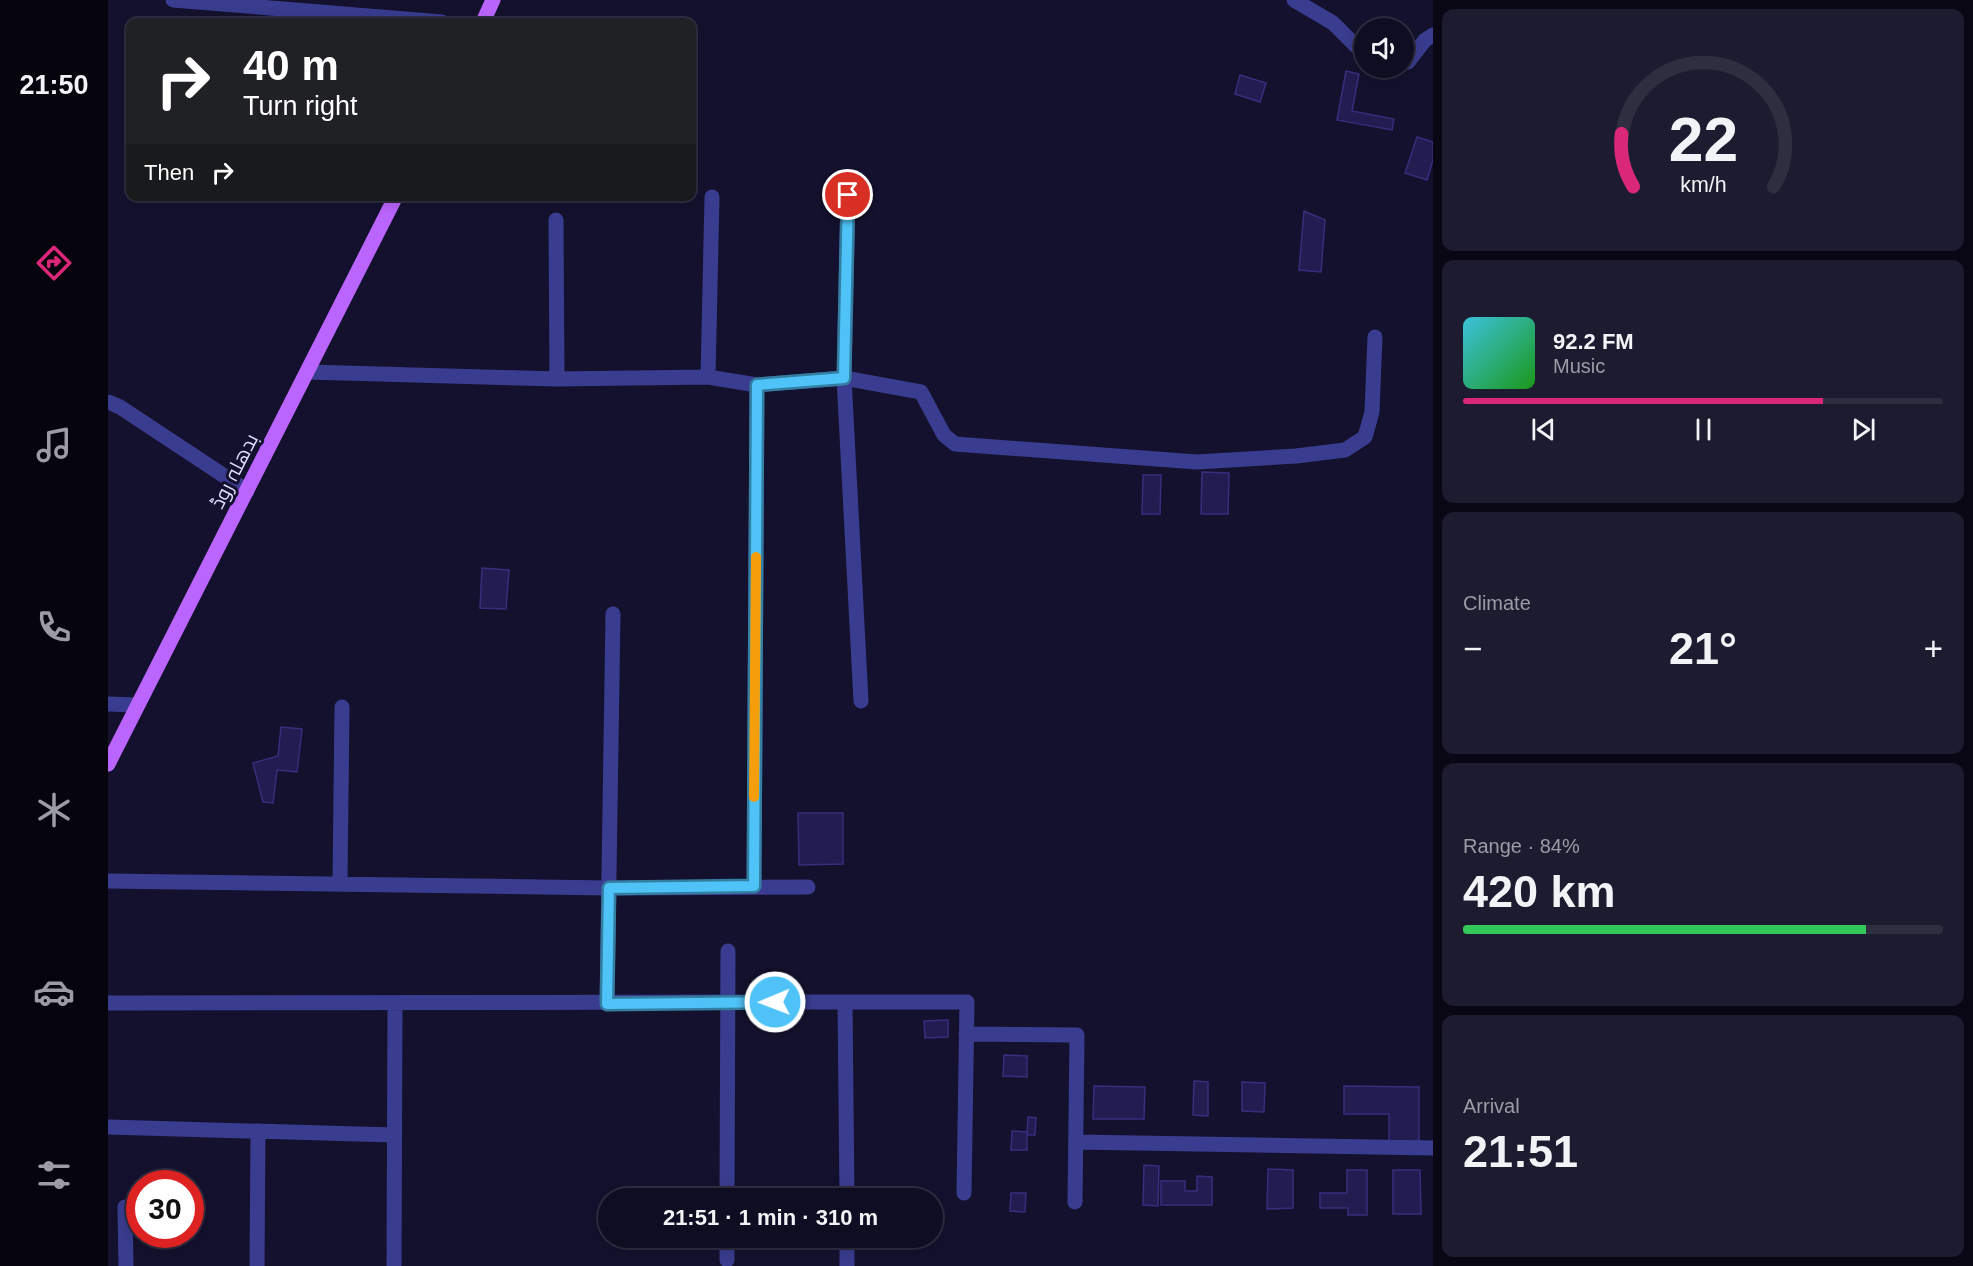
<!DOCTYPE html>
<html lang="en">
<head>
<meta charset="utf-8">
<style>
	body { margin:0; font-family:Arial,Cairo,sans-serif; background:#1d1b2f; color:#f1f3f6; height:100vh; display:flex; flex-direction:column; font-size:22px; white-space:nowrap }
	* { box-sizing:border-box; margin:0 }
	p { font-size:20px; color:#9b9ca5 }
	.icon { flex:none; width:33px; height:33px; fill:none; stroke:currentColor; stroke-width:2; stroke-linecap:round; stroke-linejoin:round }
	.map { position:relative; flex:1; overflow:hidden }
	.side { display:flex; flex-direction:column; gap:9px; padding:9px; background:#080713; width:540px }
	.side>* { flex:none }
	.guide { position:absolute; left:18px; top:18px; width:570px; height:183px; border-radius:12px; box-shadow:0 3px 15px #0003,0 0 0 2px #2f2d40; background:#202124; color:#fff; overflow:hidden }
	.fabs { position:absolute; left:1246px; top:18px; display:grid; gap:12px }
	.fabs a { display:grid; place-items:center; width:60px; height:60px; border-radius:50%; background:#0f0d22; box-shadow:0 3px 15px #0003,0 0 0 2px #2f2d40; font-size:30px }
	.speed { position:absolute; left:18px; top:1170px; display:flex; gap:12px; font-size:30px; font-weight:700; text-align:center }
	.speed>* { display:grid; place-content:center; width:78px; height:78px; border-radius:50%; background:#0f0d22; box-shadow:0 3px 15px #0003,0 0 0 2px #2f2d40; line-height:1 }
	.speed .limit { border:9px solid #d22; background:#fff; color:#111 }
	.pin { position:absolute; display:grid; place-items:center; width:51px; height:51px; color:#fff; margin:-26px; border:3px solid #fff; border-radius:50%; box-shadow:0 2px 6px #0007 }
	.me { position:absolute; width:66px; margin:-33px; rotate:269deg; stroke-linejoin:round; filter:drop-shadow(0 0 4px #0008) }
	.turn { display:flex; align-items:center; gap:21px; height:126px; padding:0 18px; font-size:27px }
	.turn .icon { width:78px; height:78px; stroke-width:2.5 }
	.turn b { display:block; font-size:42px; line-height:51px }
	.then { display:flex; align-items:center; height:57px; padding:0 18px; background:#0003; gap:12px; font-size:22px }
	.big { font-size:45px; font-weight:800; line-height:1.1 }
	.side .tile { flex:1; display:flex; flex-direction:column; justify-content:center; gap:9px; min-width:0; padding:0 21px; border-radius:12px; background:#1d1b2f }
	.side .dial { align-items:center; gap:0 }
	.dial svg { height:156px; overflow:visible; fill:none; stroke:#2f2d40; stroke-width:7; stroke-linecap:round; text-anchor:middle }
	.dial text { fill:#f1f3f6; stroke:none }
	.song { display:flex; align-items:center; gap:18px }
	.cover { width:72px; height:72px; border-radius:9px; background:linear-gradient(135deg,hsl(190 70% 55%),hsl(120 70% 35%)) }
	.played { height:6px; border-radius:3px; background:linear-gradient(90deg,#db2777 75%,#2f2d40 75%) }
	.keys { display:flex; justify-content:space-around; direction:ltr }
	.heat { display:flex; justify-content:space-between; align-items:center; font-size:33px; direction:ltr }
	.charge { height:9px; border-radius:4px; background:linear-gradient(90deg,#34c759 84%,#2f2d40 0) }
	.trip { position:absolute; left:490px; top:1188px; width:345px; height:60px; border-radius:30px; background:#0f0d22; box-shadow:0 3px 15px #0003,0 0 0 2px #2f2d40; font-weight:800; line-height:60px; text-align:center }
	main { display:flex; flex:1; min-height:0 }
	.menu { display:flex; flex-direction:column; width:108px; justify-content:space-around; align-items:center; background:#06050e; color:#9b9ca5 }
	.menu .icon { width:42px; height:42px }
	.menu .selected { color:#db2777 }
	.menu b { font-size:27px; color:#f1f3f6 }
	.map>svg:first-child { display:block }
	.building { fill:#231c50; stroke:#382d7d; stroke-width:1.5 }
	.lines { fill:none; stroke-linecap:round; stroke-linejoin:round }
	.minor { stroke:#3a3d8f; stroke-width:15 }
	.major { stroke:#bb65ff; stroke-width:15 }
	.route-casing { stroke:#337fa1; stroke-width:15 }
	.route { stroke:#4fc3f7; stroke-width:10 }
	.slow { stroke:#f59e0b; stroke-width:10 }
	.labels { text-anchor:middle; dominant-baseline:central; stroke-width:6; stroke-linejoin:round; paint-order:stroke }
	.street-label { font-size:20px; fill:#dfdeff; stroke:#14112e }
</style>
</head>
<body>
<main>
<nav class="menu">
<b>21:50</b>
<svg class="icon selected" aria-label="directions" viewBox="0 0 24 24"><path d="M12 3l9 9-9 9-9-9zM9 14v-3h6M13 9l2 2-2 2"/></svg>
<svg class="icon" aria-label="music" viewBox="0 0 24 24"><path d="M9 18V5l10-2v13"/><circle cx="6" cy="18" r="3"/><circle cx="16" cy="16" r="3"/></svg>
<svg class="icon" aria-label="phone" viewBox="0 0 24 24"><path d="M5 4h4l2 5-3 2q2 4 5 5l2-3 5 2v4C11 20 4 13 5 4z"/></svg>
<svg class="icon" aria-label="climate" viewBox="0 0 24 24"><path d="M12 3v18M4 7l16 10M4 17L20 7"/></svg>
<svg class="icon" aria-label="car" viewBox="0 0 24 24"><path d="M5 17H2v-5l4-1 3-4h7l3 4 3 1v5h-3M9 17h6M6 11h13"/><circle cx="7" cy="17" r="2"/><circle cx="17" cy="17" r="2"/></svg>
<svg class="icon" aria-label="filters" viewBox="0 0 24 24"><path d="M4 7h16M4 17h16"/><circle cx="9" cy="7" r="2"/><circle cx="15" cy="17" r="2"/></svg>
</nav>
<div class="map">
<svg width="1325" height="1266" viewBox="0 0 1325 1266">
	<rect width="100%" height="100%" fill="#14112e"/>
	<path class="building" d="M1238,71L1251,74L1244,111L1286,119L1284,130L1229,120Z
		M1132,75L1158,83L1152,102L1127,94Z
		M1309,137L1325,142V160L1319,180L1297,173Z
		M1196,211L1217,220L1213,272L1191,270Z
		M1094,472L1121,473L1120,514H1093Z
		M1035,475H1053L1052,514H1034Z
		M374,568L401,570L398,609L372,608Z
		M173,727L194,729L189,772L169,770L165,803L155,802L145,763L170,756Z
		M690,813H735V864L691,865Z
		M840,1020V1037L817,1038L816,1021Z
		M896,1055L919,1056V1077L895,1076Z
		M1086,1081L1100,1082V1116L1085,1115Z
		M1134,1082L1157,1083L1156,1112L1134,1111Z
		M986,1086L1037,1087L1036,1119H985Z
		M1236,1086L1311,1087V1145H1281V1114H1236Z
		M920,1117L928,1118L927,1135H919Z
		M904,1131L919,1132V1150H903Z
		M1036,1165L1051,1166L1050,1206L1035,1205Z
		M1160,1169L1185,1170V1208L1159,1209Z
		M1239,1170H1259V1215H1240V1208H1212V1193H1239Z
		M1285,1170H1312L1313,1214H1285Z
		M1089,1176L1104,1177V1205H1053V1181H1077V1191H1089Z
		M903,1193H918L917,1212L902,1211Z"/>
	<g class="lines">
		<path class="minor" d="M65,0L334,22
			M1186,0L1225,23L1252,50L1257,51
			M1296,61L1300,62L1317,40L1325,35
			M740,195L736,378L753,701
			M448,220L449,379
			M200,372L449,379L600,377L649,385L736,378L813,392L836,435L847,444L1089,462L1188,456L1237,450L1257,437L1264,412L1267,337
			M600,377L604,197
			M0,402L12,407L139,491
			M0,704L28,705
			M0,881L501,888L700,887
			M232,883L234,707
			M646,886L649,385
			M737,1002H859L856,1193
			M0,1003L737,1002L739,1198
			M499,1004L505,614
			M858,1034L969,1035L967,1202
			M0,1127L286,1135
			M968,1142L1325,1148
			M619,1198L620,951
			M17,1207L18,1266
			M739,1238V1266
			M619,1260V1238
			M149,1266L150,1131
			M286,1266L287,1004"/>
		<path class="major" d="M375,22L385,0
			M0,764L288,196"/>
	</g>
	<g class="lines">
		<defs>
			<path id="route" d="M667,1002L499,1004L501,888L646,886L649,385L736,378L740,195"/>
		</defs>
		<use href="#route" class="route-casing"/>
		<use href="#route" class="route"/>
		<path class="slow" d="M646,797L648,557"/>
	</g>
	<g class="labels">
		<g class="street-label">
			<text transform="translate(126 471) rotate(-63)">بدھلہ روڈ</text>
		</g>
	</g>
</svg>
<div class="fabs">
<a><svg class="icon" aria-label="sound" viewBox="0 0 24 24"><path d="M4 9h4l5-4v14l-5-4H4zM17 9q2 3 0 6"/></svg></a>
</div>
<div class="speed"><div class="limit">30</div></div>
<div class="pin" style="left:740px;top:195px;background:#d93025"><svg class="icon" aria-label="arrive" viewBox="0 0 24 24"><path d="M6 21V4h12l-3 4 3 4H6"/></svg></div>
<svg class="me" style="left:667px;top:1002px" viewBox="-20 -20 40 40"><circle r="17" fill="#4fc3f7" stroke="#fff" stroke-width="3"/><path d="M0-11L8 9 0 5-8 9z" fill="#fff"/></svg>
<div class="trip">21:51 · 1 min · 310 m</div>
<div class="guide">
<div class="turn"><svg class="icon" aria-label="right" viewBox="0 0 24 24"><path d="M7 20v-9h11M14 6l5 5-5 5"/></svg><div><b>40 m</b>Turn right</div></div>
<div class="then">Then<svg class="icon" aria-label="right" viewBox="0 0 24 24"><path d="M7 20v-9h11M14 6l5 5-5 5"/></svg></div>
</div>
</div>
<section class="side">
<div class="tile dial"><svg viewBox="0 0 100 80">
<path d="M14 69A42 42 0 1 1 86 69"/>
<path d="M14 69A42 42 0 0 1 8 42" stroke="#db2777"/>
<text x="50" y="56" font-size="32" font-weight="700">22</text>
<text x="50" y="72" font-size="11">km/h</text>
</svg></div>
<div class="tile">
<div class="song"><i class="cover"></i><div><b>92.2 FM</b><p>Music</p></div></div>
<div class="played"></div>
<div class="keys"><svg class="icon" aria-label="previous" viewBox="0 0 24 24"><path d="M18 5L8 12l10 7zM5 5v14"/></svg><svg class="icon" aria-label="pause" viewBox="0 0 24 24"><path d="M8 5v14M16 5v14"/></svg><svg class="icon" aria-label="next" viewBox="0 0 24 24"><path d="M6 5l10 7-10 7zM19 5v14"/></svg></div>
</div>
<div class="tile"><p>Climate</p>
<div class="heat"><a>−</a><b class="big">21°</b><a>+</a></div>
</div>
<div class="tile"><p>Range · 84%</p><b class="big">420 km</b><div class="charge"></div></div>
<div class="tile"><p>Arrival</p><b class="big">21:51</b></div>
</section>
</main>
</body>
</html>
